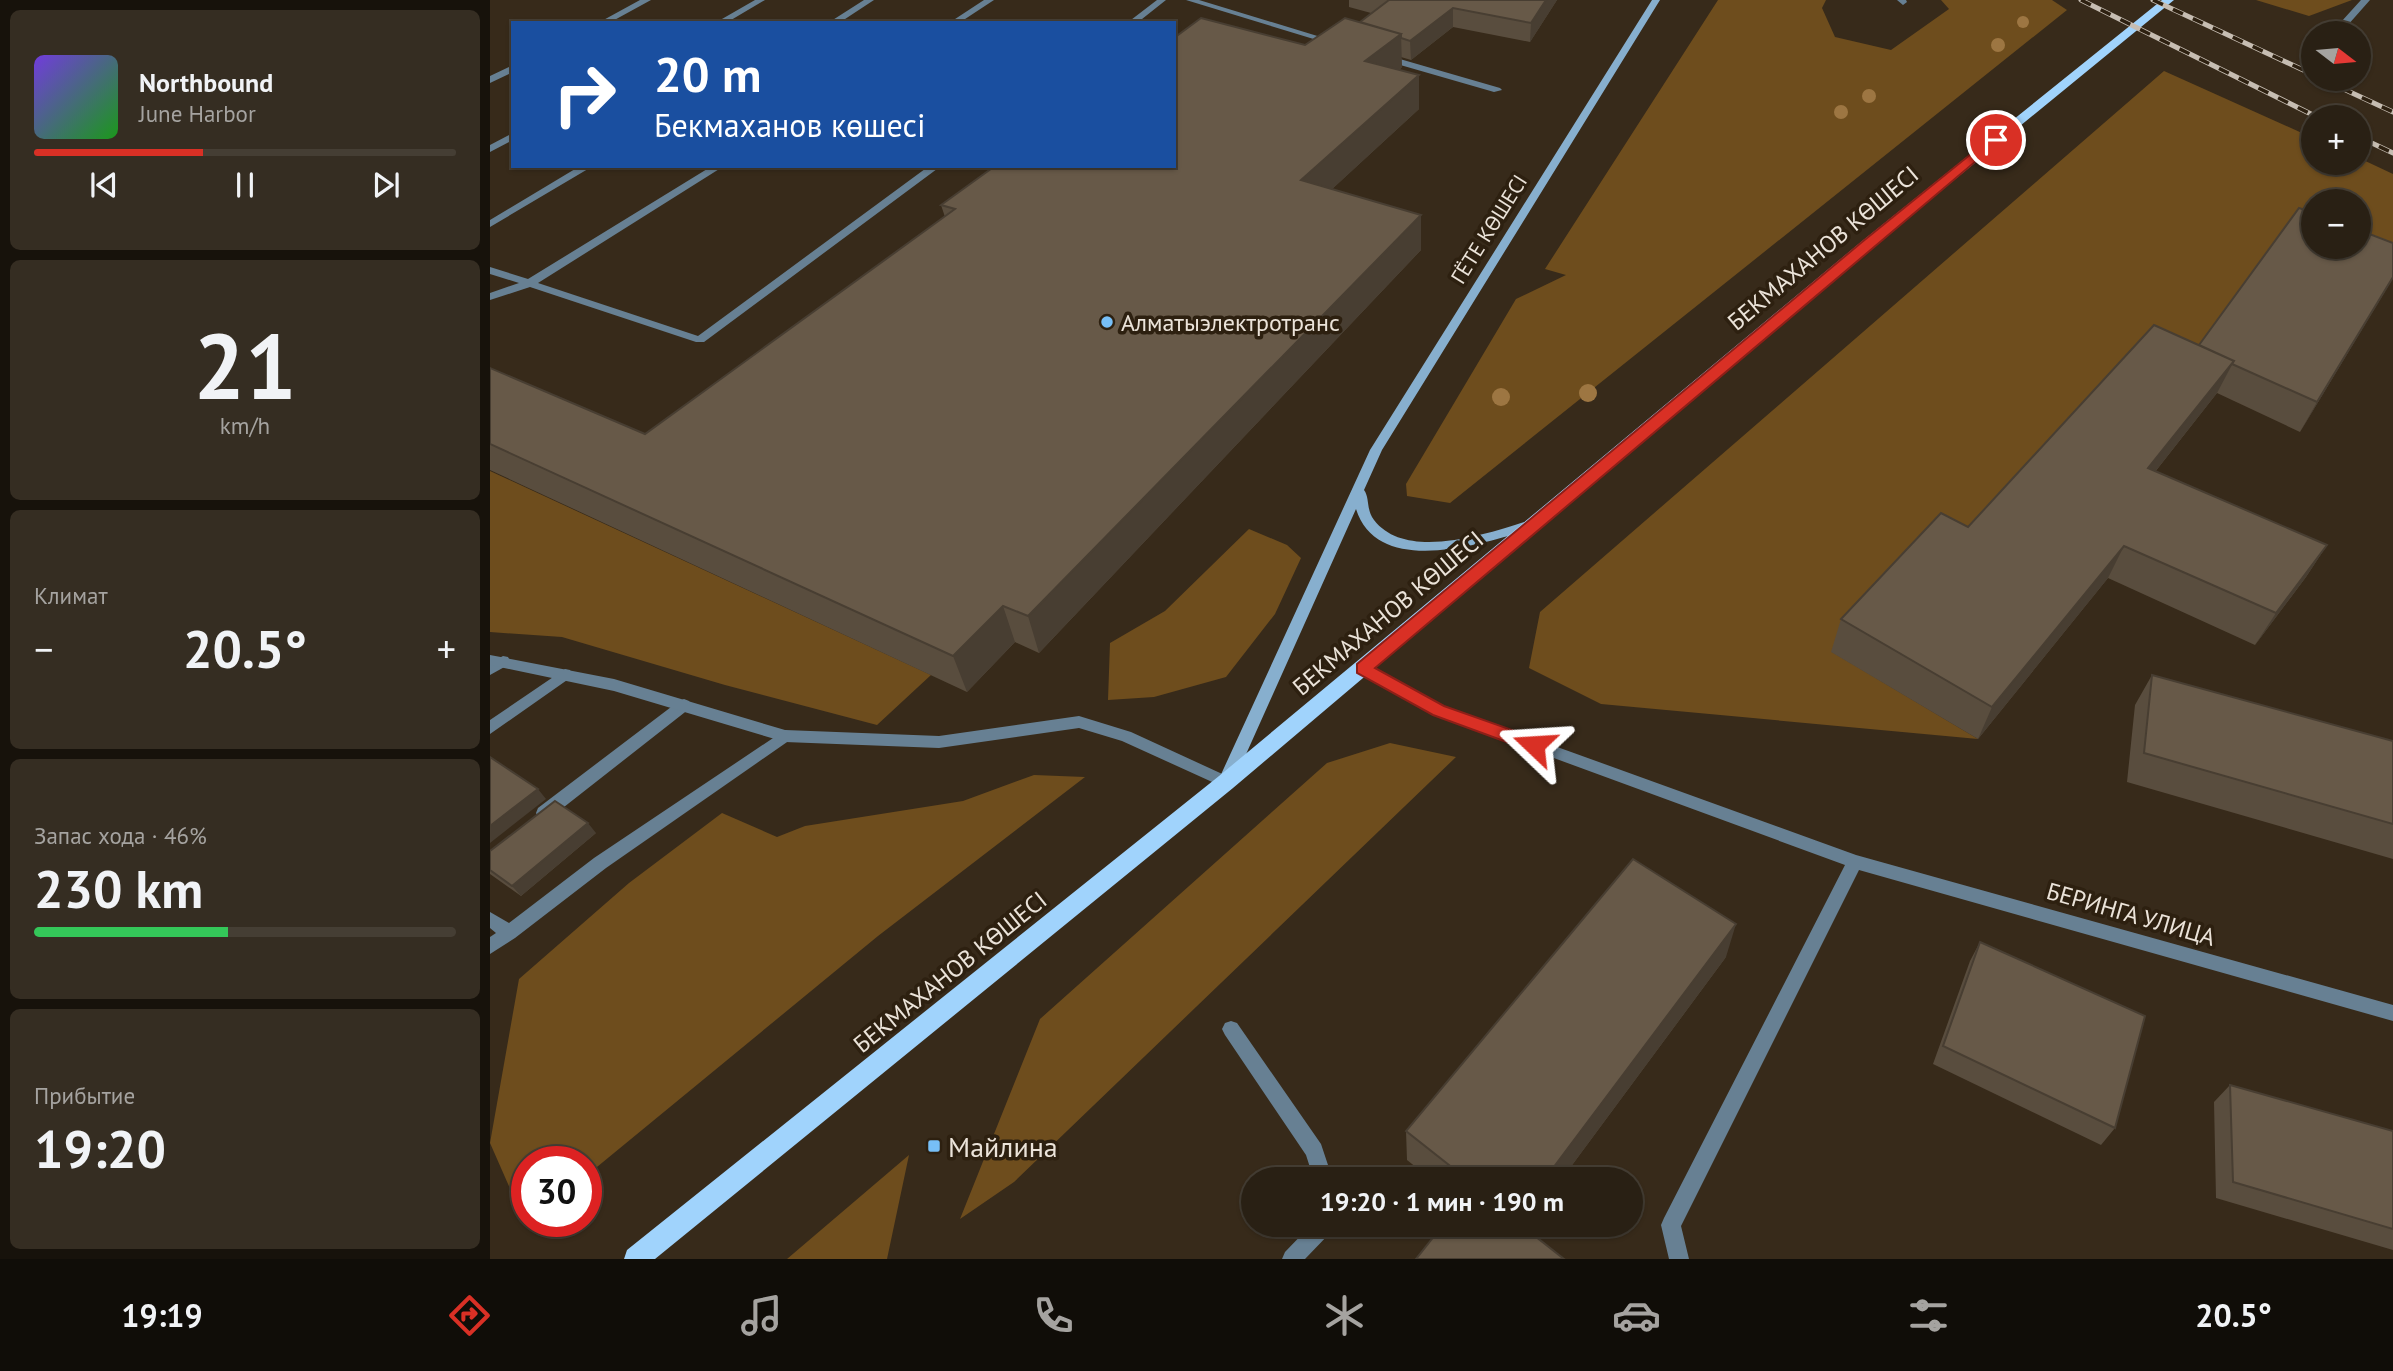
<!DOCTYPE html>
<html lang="ru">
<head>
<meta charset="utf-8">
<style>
	body { margin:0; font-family:"PT Sans",sans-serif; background:#352d22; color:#f1f3f6; height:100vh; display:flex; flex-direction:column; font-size:26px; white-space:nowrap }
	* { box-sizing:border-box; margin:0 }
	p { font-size:23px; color:#a5a3a0 }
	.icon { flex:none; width:38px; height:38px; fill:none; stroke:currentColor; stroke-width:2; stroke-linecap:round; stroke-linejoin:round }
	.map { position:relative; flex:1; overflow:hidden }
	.drawer { display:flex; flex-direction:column; gap:10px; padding:10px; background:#17120b; width:490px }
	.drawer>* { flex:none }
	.top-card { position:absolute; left:21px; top:21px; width:665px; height:147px; border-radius:0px; box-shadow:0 2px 5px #0004,0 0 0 2px #453e34; background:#1a4fa0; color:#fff; overflow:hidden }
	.needle { width:46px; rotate:106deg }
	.buttons { position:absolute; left:1811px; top:21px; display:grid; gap:14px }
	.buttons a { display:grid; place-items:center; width:70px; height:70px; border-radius:50%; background:#292014; box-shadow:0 2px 5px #0004,0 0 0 2px #453e34; font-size:35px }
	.speed { position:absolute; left:21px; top:1146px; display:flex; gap:14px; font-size:35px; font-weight:700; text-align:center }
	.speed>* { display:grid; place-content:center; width:91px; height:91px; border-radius:50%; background:#292014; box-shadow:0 2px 5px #0004,0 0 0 2px #453e34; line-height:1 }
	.speed .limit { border:10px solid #d22; background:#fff; color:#111 }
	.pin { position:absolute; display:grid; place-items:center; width:60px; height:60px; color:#fff; margin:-30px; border:4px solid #fff; border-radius:50%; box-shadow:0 2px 7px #0007 }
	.me { position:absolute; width:77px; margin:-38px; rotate:290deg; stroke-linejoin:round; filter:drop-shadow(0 0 5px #0008) }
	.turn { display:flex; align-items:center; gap:24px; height:147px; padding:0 28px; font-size:32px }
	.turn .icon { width:91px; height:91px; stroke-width:2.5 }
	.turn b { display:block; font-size:49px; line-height:60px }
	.big { font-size:52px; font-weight:700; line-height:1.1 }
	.drawer .card { flex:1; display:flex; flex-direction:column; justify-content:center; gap:10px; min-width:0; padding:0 24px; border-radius:10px; background:#352d22 }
	.drawer .dial { align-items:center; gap:0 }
	.dial b { font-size:91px; line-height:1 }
	.song { display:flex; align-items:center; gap:21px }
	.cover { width:84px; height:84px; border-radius:10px; background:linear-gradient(135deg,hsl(260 70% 55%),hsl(120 70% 35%)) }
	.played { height:7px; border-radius:4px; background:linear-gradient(90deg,#d93025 40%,#453e34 40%) }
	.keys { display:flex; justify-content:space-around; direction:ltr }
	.heat { display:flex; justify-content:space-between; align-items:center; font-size:38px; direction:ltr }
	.charge { height:10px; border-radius:5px; background:linear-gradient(90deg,#34c759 46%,#453e34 0) }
	.trip { position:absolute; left:751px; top:1167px; width:402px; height:70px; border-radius:35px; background:#292014; box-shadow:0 2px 5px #0004,0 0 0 2px #453e34; font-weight:700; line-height:70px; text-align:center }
	.menu { display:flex; height:112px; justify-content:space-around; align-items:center; background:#100d08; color:#a5a3a0 }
	.menu .icon { width:49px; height:49px }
	.menu .active { color:#d93025 }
	.menu b { font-size:32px; color:#f1f3f6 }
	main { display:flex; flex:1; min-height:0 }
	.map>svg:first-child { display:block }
	.green { fill:#6e4d1d; fill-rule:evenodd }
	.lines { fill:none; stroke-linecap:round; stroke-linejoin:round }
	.service { fill:#678093; fill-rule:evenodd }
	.minor { fill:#678093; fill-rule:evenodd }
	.secondary { fill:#87afce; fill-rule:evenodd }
	.primary { fill:#a0d3fc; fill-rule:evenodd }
	.rail-casing { stroke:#c6bdb2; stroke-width:5 }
	.rail { stroke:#2d2010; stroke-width:3.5; stroke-dasharray:11; stroke-linecap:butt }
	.tree { fill:#9d7642 }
	.wall { fill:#594d3e }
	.shaded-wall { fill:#483e32 }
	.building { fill:#675948; stroke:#483e32; stroke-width:2 }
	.route { fill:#d93025; stroke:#8d1f18; stroke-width:2 }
	.poi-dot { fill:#77bff7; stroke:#2d2010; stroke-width:2.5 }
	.labels { text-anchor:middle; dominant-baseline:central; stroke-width:7; stroke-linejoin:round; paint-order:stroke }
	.far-street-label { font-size:21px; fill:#ebe3d9; stroke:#2d2010 }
	.street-label { font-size:24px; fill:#ebe3d9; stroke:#2d2010 }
	.poi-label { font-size:24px; fill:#ebe3d9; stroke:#2d2010; text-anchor:start }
	.near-poi-label { font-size:28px; fill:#ebe3d9; stroke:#2d2010; text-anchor:start }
</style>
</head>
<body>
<main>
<section class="drawer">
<div class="card">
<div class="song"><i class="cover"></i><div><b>Northbound</b><p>June Harbor</p></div></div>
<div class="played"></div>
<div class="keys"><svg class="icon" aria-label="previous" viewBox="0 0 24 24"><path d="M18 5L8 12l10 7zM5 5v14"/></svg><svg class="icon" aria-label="pause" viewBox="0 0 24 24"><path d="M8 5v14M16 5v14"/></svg><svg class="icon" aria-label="next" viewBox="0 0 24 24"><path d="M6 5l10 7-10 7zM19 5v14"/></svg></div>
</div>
<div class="card dial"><b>21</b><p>km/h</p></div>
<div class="card"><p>Климат</p>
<div class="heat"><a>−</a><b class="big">20.5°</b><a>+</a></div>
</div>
<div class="card"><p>Запас хода · 46%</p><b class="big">230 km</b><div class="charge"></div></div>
<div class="card"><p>Прибытие</p><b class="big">19:20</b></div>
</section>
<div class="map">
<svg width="1903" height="1259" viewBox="0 0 1903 1259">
	<rect width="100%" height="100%" fill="#372a1a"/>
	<path class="green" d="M1228,0H1336L1332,8L1345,37L1401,50L1459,9L1451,0H1562L1577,10L960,503L917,496L916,484L1026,299L1076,275L1055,269Z
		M1766,0H1862L1819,16Z
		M1674,71L1823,138L1824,163H1869V158L1903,174V278L1693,378L1498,524L1342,652L1488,739L1111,704L1039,668L1050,612ZM1824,201H1869V247H1824Z
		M0,471L441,675L387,725L235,685L72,637L0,632Z
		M759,529L797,545L811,558L785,614L736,677L664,697L618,700L620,643L675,611Z
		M900,743L966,757L524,1182L470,1219L550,1019L837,763Z
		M544,775L595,777L388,936L96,1176V1162H37V1222H41L36,1225L0,1143L29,979L139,883L232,813L287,837L315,826L473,801Z
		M419,1155L397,1259H297Z"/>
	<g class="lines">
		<path class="service" d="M150,0H161L119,23H108Z
			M265,0H275L236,23H225Z
			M374,0H384L349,23H338Z
			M494,0H504L469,23H459Z
			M667,0H676L647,23H637Z
			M696,0H709L847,42L840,44Z
			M1407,0H1416L1417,2L1413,5Z
			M1871,0H1880L1857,26H1851V22Z
			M896,55L1010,88L1012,90L1004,92L893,60L892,58Z
			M23,65V72L0,83V76Z
			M23,133V140L0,152V145Z
			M90,166H103L0,227V220Z
			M222,166H234L48,283L208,336L439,166H451L214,342H206L40,287L0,300V293L29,283L0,274V267L38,279Z
			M13,656L18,657L20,661L18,665L0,675V663Z
			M75,669L80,670L82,674L80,678L0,734V720Z
			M194,699L199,701L201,705L199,709L60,818L54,819L48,818L46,813L48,808L189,701Z
			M295,730L300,732L302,736L300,740L116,868L25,938L0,954V937L6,933L0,928V912L19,923L104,858Z
			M741,1021L747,1023L831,1144L843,1180H824L816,1155L735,1035L732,1029L735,1023Z
			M821,1225H844L841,1232L815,1259H792L795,1252Z"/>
		<path class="minor" d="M0,655L124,679L295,730L449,736L589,716L641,732L741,778L744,782L741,786L736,788L731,786L632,741L589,728L449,748L295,742L124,691L0,665Z
			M873,663L954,706L1366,855L1903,1005V1021L1369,870L1191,1226L1199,1259H1179L1171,1225L1174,1218L1355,865L944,714L868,672L866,668L868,664Z"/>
		<path class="secondary" d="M1162,0H1170L892,450L874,490C880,498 876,510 884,520C917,563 1002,532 1044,519L1051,524L1049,527C1000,541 889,581 866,509L744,781L741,785L736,787L731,785L728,781L880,450Z"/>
		<path class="primary" d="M1672,0H1684L1381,248L743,788L165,1259H134L137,1250L729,776L1371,242Z"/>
		<defs>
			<path id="rail" d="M1591,0L1827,117
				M1663,0L1824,75
				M1832,79L1903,112
				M1869,137L1903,153"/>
		</defs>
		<use href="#rail" class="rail-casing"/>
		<use href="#rail" class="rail"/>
	</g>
	<g class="tree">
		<circle cx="1533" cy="22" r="6"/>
		<circle cx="1508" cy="45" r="7"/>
		<circle cx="1379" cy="96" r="7"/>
		<circle cx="1351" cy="112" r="7"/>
		<circle cx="1098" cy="393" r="9"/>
		<circle cx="1011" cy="397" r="9"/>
	</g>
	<path class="wall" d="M859,0H1067L1040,42L963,27L921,60L911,57L912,67L909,70L929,75V109L842,189L931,250L549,653L525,642L477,692L0,470V368L155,434L455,217L451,205L870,22L881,13L859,7Z
		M1903,243V278L1810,432L1727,393L1665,472L1837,545L1816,577L1765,645L1618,578L1488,739L1341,652L1351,619L1478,527L1709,345Z
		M1662,675L1903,741V859L1637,782L1645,705Z
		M106,833L31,896L0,874V851Z
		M1490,942L1625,1128L1611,1145L1443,1064L1480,961Z
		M1236,957L1071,1180H942L917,1160L916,1131Z
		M1740,1085L1903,1131V1250L1726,1198L1724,1102Z"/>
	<path class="shaded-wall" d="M1056,0H1067L1040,42L1041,23Z
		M963,8V27L921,60L920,41Z
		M911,34L912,67L876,95L875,61Z
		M929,75V109L814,215L811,180Z
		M931,215V250L549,653L538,616Z
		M1903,277V278L1810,432L1827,402Z
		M1744,361L1727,393L1642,501L1658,468Z
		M1837,545L1816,577L1765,645L1786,613Z
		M1634,546L1618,578L1488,739L1502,707Z
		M513,606L525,642L477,692L463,656Z
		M48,789L56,799L0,843V826Z
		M98,823L106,833L31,896L22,886Z
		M1246,924L1236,957L1071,1180H1054Z"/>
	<path class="building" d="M899,0H1056L1041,23L963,8L920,41L911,38V34L870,22Z
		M711,18L815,45L855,18L911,34L875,61L929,75L811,180L931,215L538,616L513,606L463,656L0,444V368L155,434L465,209L451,205L505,166H684V38Z
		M1809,208L1824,213V247H1869V230L1903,243V277L1827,402L1742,364L1744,361L1709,345Z
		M1664,325L1744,361L1658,468L1837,545L1786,613L1634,546L1502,707L1351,619L1451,513L1478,527Z
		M1662,675L1903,741V824L1654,753Z
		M0,757L48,789L0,826Z
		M65,801L98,823L22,886L0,870V851Z
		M1143,859L1246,924L1054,1180H978L916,1131Z
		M1490,942L1655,1016L1625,1128L1453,1046Z
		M1740,1085L1903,1131V1229L1743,1182Z
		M953,1225H1031L1074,1259H926Z"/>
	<path class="route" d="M1502,137L1511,140L885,668L954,706L1050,740L1053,745L1050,750L1044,752L943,715L867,673V664L1372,242Z"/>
	<g class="poi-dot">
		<circle cx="617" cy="322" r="7"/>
		<rect x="437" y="1139" width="14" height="14" rx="3.5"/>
	</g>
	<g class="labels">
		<g class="far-street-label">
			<text transform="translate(999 229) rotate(-58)">ГЁТЕ КӨШЕСІ</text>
		</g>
		<g class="street-label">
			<text transform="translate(1333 248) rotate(-40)">БЕКМАХАНОВ КӨШЕСІ</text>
			<text transform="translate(898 613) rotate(-40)">БЕКМАХАНОВ КӨШЕСІ</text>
			<text transform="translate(1641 914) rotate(16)">БЕРИНГА УЛИЦА</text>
			<text transform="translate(460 972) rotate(-39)">БЕКМАХАНОВ КӨШЕСІ</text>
		</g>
		<g class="poi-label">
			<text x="631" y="322">Алматыэлектротранс</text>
		</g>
		<g class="near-poi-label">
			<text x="458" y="1146">Майлина</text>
		</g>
	</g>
</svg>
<div class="buttons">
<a><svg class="needle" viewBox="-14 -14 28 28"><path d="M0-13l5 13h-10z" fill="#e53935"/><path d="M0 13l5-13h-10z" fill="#a5a3a0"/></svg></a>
<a>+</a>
<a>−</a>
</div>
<div class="speed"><div class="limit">30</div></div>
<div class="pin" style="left:1506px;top:140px;background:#d93025"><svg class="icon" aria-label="arrive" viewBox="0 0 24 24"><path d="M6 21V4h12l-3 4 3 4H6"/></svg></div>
<svg class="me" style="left:1044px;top:745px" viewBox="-20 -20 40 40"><path d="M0-17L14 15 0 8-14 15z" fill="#d93025" stroke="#fff" stroke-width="4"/></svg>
<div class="trip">19:20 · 1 мин · 190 m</div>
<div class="top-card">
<div class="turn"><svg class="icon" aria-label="right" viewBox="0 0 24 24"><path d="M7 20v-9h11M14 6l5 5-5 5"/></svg><div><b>20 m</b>Бекмаханов көшесі</div></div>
</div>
</div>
</main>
<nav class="menu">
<b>19:19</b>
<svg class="icon active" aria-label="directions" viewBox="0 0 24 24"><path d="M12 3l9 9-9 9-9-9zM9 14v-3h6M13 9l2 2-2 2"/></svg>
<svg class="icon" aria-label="music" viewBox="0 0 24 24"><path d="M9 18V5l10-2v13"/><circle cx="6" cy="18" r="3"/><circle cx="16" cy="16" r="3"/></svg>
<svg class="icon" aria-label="phone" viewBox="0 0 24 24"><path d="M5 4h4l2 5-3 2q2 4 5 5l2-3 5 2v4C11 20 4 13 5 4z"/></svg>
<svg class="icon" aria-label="climate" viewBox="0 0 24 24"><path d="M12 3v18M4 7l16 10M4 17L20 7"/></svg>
<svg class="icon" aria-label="car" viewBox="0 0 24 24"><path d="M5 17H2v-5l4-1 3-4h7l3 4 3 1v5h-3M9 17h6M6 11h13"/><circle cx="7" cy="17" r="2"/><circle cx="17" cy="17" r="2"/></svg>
<svg class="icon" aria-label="filters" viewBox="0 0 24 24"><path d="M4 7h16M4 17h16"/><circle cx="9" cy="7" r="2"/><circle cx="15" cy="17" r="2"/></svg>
<b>20.5°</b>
</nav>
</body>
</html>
